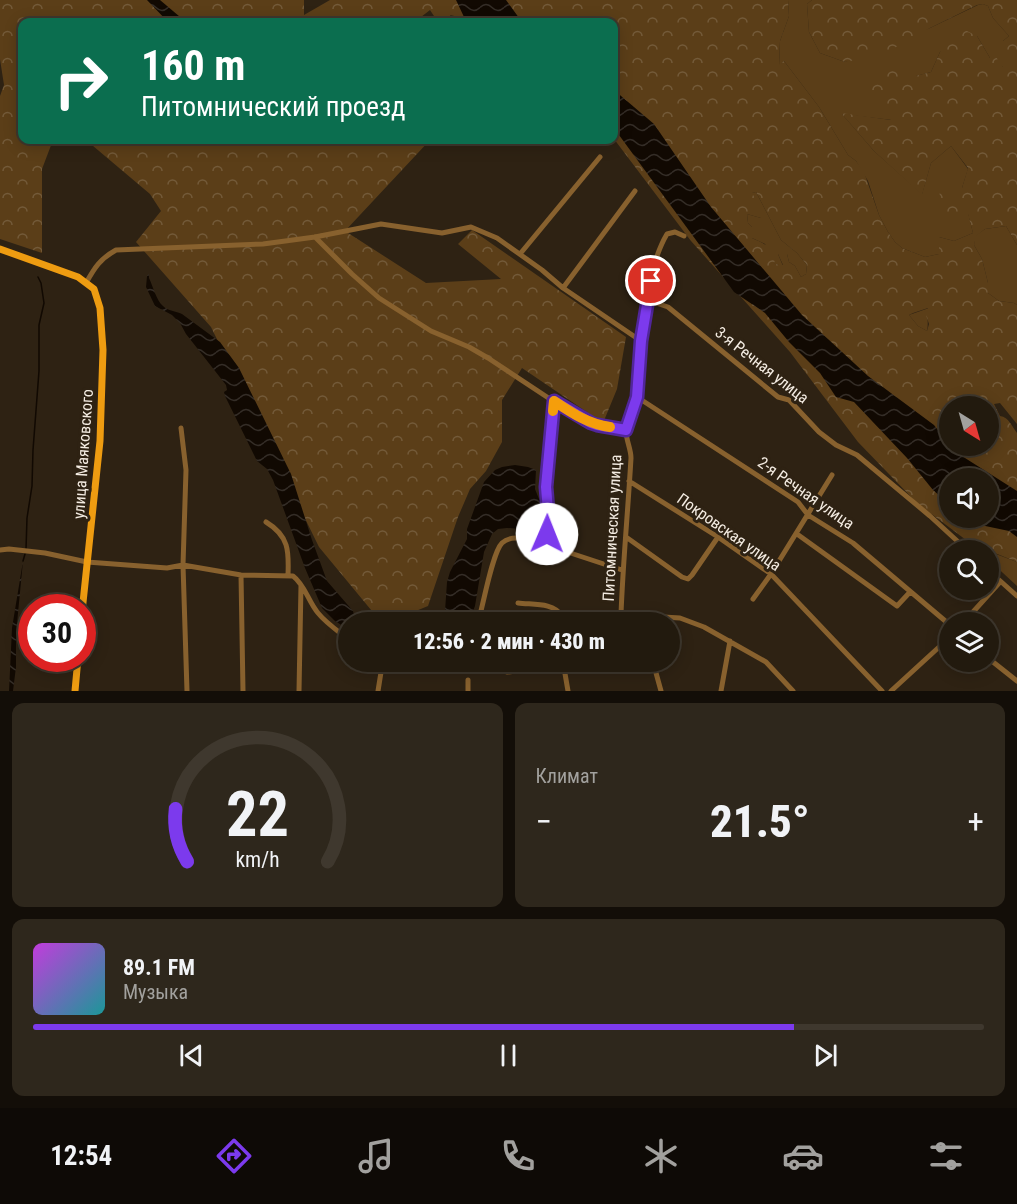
<!DOCTYPE html>
<html lang="ru">
<head>
<meta charset="utf-8">
<style>
	body { margin:0; font-family:"Roboto Condensed",sans-serif; background:#2e271c; color:#f1f3f6; height:100vh; display:flex; flex-direction:column; font-size:22px; white-space:nowrap }
	* { box-sizing:border-box; margin:0 }
	p { font-size:20px; color:#a2a19e }
	.icon { flex:none; width:33px; height:33px; fill:none; stroke:currentColor; stroke-width:2; stroke-linecap:round; stroke-linejoin:round }
	.map { position:relative; height:691px; overflow:hidden }
	.side { display:flex; flex-direction:column; gap:12px; padding:12px; background:#130e08; flex:1 }
	.side>* { flex:none }
	.hud { position:absolute; left:18px; top:18px; width:600px; height:126px; border-radius:12px; box-shadow:0 3px 15px #0003,0 0 0 2px #3f382e; background:#0b6e4f; color:#fff; overflow:hidden }
	.needle { width:39px; rotate:143deg }
	.buttons { position:absolute; left:939px; top:396px; display:grid; gap:12px }
	.buttons a { display:grid; place-items:center; width:60px; height:60px; border-radius:50%; background:#221a0e; box-shadow:0 3px 15px #0003,0 0 0 2px #3f382e; font-size:30px }
	.speed { position:absolute; left:18px; top:594px; display:flex; gap:12px; font-size:30px; font-weight:700; text-align:center }
	.speed>* { display:grid; place-content:center; width:78px; height:78px; border-radius:50%; background:#221a0e; box-shadow:0 3px 15px #0003,0 0 0 2px #3f382e; line-height:1 }
	.speed .limit { border:9px solid #d22; background:#fff; color:#111 }
	.pin { position:absolute; display:grid; place-items:center; width:51px; height:51px; color:#fff; margin:-26px; border:3px solid #fff; border-radius:50%; box-shadow:0 2px 6px #0007 }
	.me { position:absolute; width:66px; margin:-33px; rotate:1deg; stroke-linejoin:round; filter:drop-shadow(0 0 4px #0008) }
	.turn { display:flex; align-items:center; gap:21px; height:126px; padding:0 24px; font-size:27px }
	.turn .icon { width:78px; height:78px; stroke-width:2.5 }
	.turn b { display:block; font-size:42px; line-height:51px }
	.big { font-size:45px; font-weight:800; line-height:1.1 }
	.side .widget { flex:1; display:flex; flex-direction:column; justify-content:center; gap:9px; min-width:0; padding:0 21px; border-radius:12px; background:#2e271c }
	.side .dial { align-items:center; gap:0 }
	.dial svg { height:156px; overflow:visible; fill:none; stroke:#3f382e; stroke-width:7; stroke-linecap:round; text-anchor:middle }
	.dial text { fill:#f1f3f6; stroke:none }
	.song { display:flex; align-items:center; gap:18px }
	.cover { width:72px; height:72px; border-radius:9px; background:linear-gradient(135deg,hsl(290 70% 55%),hsl(180 70% 35%)) }
	.played { height:6px; border-radius:3px; background:linear-gradient(90deg,#7c3aed 80%,#3f382e 80%) }
	.keys { display:flex; justify-content:space-around; direction:ltr }
	.heat { display:flex; justify-content:space-between; align-items:center; font-size:33px; direction:ltr }
	.side .tiles { flex:1; display:grid; gap:12px; grid-template-columns:1fr 1fr }
	.widget:last-child { grid-column:span 2 }
	.trip { position:absolute; left:338px; top:612px; width:342px; height:60px; border-radius:30px; background:#221a0e; box-shadow:0 3px 15px #0003,0 0 0 2px #3f382e; font-weight:800; line-height:60px; text-align:center }
	.dock { display:flex; height:96px; justify-content:space-around; align-items:center; background:#0e0a06; color:#a2a19e }
	.dock .icon { width:42px; height:42px }
	.dock .on { color:#7c3aed }
	.dock b { font-size:27px; color:#f1f3f6 }
	.map>svg:first-child { display:block }
	.grass { fill:#5b3e18 }
	.forest { fill:url(#forest-crowns); fill-rule:evenodd }
	.water { fill:url(#water-waves) }
	.lines { fill:none; stroke-linecap:round; stroke-linejoin:round }
	.stream { stroke:#110902; stroke-width:1.5 }
	.minor { stroke:#88612e; stroke-width:5 }
	.major { stroke:#ee9c11; stroke-width:7 }
	.route-casing { stroke:#51269a; stroke-width:15 }
	.route { stroke:#7c3aed; stroke-width:10 }
	.slow { stroke:#f59e0b; stroke-width:10 }
	.labels { text-anchor:middle; dominant-baseline:central; stroke-width:6; stroke-linejoin:round; paint-order:stroke }
	.street-label { font-size:16px; fill:#f4ece2; stroke:#2e2213 }
</style>
</head>
<body>
<div class="map">
<svg width="1017" height="691" viewBox="0 0 1017 691">
	<defs>
		<pattern id="forest-crowns" width="20" height="18" patternUnits="userSpaceOnUse" patternTransform="scale(1.5)"><rect width="20" height="18" fill="#5b3e18"/><path d="M2 6a3 3 0 1 1 6 0M12 15a3 3 0 1 1 6 0" fill="none" stroke="#735a39"/></pattern>
		<pattern id="water-waves" width="16" height="10" patternUnits="userSpaceOnUse" patternTransform="scale(1.5)"><rect width="16" height="10" fill="#110902"/><path d="M0 5q4-4 8 0t8 0" fill="none" stroke="#342d27"/></pattern>
	</defs>
	<rect width="100%" height="100%" fill="#2e2213"/>
	<path class="grass" d="M788,0H812L807,4L809,32L820,53L845,62L930,28L978,5L983,4L988,6L993,18L1009,36L1003,41V67L990,58L977,36L940,52L931,72L916,76L892,120L842,114L874,151L922,194L931,163L951,146L968,169L962,188L973,233L954,241L939,237V254L925,257L902,248L895,242L888,232L879,215L868,181L856,161L848,155L819,107L784,61L779,66L780,41L789,16Z
		M756,192L781,240L797,253L807,265L806,274L801,277L795,266L789,262L787,254H778L783,266L775,264L765,244L752,238V227L748,223L747,214L761,218L751,193Z
		M1006,226L1017,245V305L1014,303L999,301L988,293V283L982,259L974,245L975,236L985,229Z
		M929,308C926,316 929,322 927,331L918,326L909,315Z
		M988,551L1017,562V586L989,560Z"/>
	<path class="forest" d="M0,0H304V15L330,0H788L789,16L780,41L779,65L784,61L819,107L848,155L856,161L864,172L879,215L888,232L895,242L902,248L925,257L939,254V237L954,241L973,233L968,214L955,216L938,209L940,191L962,188L968,168L951,146L931,163L922,195L874,151L841,113L891,120L869,93L872,69L903,66L915,76L931,72L940,52L963,29L977,36L990,58L996,57L1003,67V41L1009,36L993,18L988,6L983,4L977,5L930,28L880,56L845,62L820,53L809,32L807,4L812,0H1017V245L1006,226L985,229L976,236L974,245L982,259L988,283V293L999,301L1014,303L1017,305V424L1000,403L994,404L1000,416C1009,417 1012,427 1017,433V562L970,543L917,503L858,442L790,352L691,241L614,139V22H465L463,18L450,15L454,22H438L430,10L421,17L426,22H22V140H53L42,169V253L0,239V96L4,85L0,59ZM756,192L781,240L797,253L807,265L806,274L801,277L795,266L789,262L787,254H778L783,265L775,264C772,246 767,245 752,238V227L748,223L747,214L761,218L764,215L752,193ZM928,308L926,315L929,324L927,331L918,326L909,315L913,313ZM950,406H988V446H950ZM950,478H988V518H950Z
		M86,140H430L345,231L426,283L501,279L458,244L472,230L626,337L617,389L603,423L522,368L502,400V442L486,471L470,489L458,517L428,606L389,622H381L319,547L211,327L136,242L161,211L150,194Z"/>
	<path class="water" d="M147,0H160L186,22H168Z
		M456,0H506L522,22H470L464,17Z
		M614,90L654,124L711,207L802,315L868,376L934,425L954,451L1017,491V537L1009,531L971,523L965,518H988V478H950L949,504L933,490L907,458L854,402L836,397L820,373L789,342L765,313L734,292L619,135L614,133Z
		M149,274V278C153,286 156,300 163,306C168,311 176,311 182,314L220,342L239,368L291,474L312,540L327,581L353,611L354,615L348,622V625L343,626L335,621L322,608L305,568L273,480L267,469L257,461L225,396L224,392L227,390L226,385L186,334L180,323L172,315L155,306L146,287L147,276Z
		M515,465L528,467L536,470L535,489L543,509L544,515L540,528L536,530L507,528L498,529L492,534L484,552L475,606L472,614L467,622H433L440,617L445,611L447,582L450,572L467,539V529L484,482L495,470L502,467Z
		M23,561L16,634V667L13,691H9L12,628Z"/>
	<g class="lines">
		<path class="stream" d="M26,549L27,518L32,486L33,450L39,371V325L44,303L41,283L38,277
			M23,561L25,554"/>
		<path class="minor" d="M315,237L352,274L379,298L431,331L469,347L488,358L553,401
			M520,254L600,157
			M86,283C95,267 100,259 116,250L263,244L315,237L381,224L442,233L471,227L497,238L542,270L563,288L641,341
			M563,288L635,191
			M647,300L668,307L778,397L789,400L819,432L836,445L857,455L930,516L967,550
			M637,397L798,502L808,515L853,543L950,625
			M181,428L186,470L183,565L187,691
			M629,481L718,537L771,574L882,691
			M266,522C289,536 289,551 288,575
			M797,534L897,606L910,592
			M626,537L682,577L688,579L692,575L718,537
			M544,545L549,522L546,487L553,401L591,423L626,430
			M0,550L9,549L45,553L87,562L167,568L183,565L241,575L293,576C305,585 308,601 318,613C326,623 338,631 348,639
			M988,570L1017,596
			M241,575L243,691
			M753,599L771,574L832,475
			M518,603C533,605 553,602 562,616L592,617L621,614L630,615L680,618L704,627L766,662L793,691
			M621,614C623,562 628,510 631,458C631,449 626,440 626,431C627,419 635,407 637,396C640,381 639,365 640,350C643,315 649,264 667,234L675,232L684,236
			M478,622C483,607 492,553 502,543C510,535 524,538 534,541L622,570
			M964,622L1000,582
			M988,658L1017,681
			M377,662L382,666L404,662
			M563,662L568,691
			M653,662L661,691
			M507,672L564,666
			M468,680V691
			M299,691L301,585
			M378,691L382,666
			M721,691L730,641
			M891,691L950,637"/>
		<path class="major" d="M0,249L78,277L94,289L100,308L103,350L100,441L82,612
			M75,691L78,658"/>
	</g>
	<g class="lines">
		<defs>
			<path id="route" d="M547,534L549,522L546,487L554,401L591,423L597,425L626,430L637,397L641,341L651,281"/>
		</defs>
		<use href="#route" class="route-casing"/>
		<use href="#route" class="route"/>
		<path class="slow" d="M553,411L554,401C572,413 588,424 610,427"/>
	</g>
	<g class="labels">
		<g class="street-label">
			<text transform="translate(762 365) rotate(38)">3-я Речная улица</text>
			<text transform="translate(83 454) rotate(-86)">улица Маяковского</text>
			<text transform="translate(806 493) rotate(35)">2-я Речная улица</text>
			<text transform="translate(612 528) rotate(-87)">Питомническая улица</text>
			<text transform="translate(729 532) rotate(35)">Покровская улица</text>
		</g>
	</g>
</svg>
<div class="buttons">
<a><svg class="needle" viewBox="-14 -14 28 28"><path d="M0-13l5 13h-10z" fill="#e53935"/><path d="M0 13l5-13h-10z" fill="#a2a19e"/></svg></a>
<a><svg class="icon" aria-label="sound" viewBox="0 0 24 24"><path d="M4 9h4l5-4v14l-5-4H4zM17 9q2 3 0 6"/></svg></a>
<a><svg class="icon" aria-label="search" viewBox="0 0 24 24"><circle cx="10" cy="10" r="6"/><path d="M15 15l6 6"/></svg></a>
<a><svg class="icon" aria-label="layers" viewBox="0 0 24 24"><path d="M12 4l9 5-9 5-9-5zM3 14l9 5 9-5"/></svg></a>
</div>
<div class="speed"><div class="limit">30</div></div>
<div class="pin" style="left:651px;top:281px;background:#d93025"><svg class="icon" aria-label="arrive" viewBox="0 0 24 24"><path d="M6 21V4h12l-3 4 3 4H6"/></svg></div>
<svg class="me" style="left:547px;top:534px" viewBox="-20 -20 40 40"><circle r="19" fill="#fff"/><path d="M0-13L10 11 0 6-10 11z" fill="#7c3aed"/></svg>
<div class="trip">12:56 · 2 мин · 430 m</div>
<div class="hud">
<div class="turn"><svg class="icon" aria-label="right" viewBox="0 0 24 24"><path d="M7 20v-9h11M14 6l5 5-5 5"/></svg><div><b>160 m</b>Питомнический проезд</div></div>
</div>
</div>
<section class="side">
<div class="tiles">
<div class="widget dial"><svg viewBox="0 0 100 80">
<path d="M14 69A42 42 0 1 1 86 69"/>
<path d="M14 69A42 42 0 0 1 8 42" stroke="#7c3aed"/>
<text x="50" y="56" font-size="32" font-weight="700">22</text>
<text x="50" y="72" font-size="11">km/h</text>
</svg></div>
<div class="widget"><p>Климат</p>
<div class="heat"><a>−</a><b class="big">21.5°</b><a>+</a></div>
</div>
<div class="widget">
<div class="song"><i class="cover"></i><div><b>89.1 FM</b><p>Музыка</p></div></div>
<div class="played"></div>
<div class="keys"><svg class="icon" aria-label="previous" viewBox="0 0 24 24"><path d="M18 5L8 12l10 7zM5 5v14"/></svg><svg class="icon" aria-label="pause" viewBox="0 0 24 24"><path d="M8 5v14M16 5v14"/></svg><svg class="icon" aria-label="next" viewBox="0 0 24 24"><path d="M6 5l10 7-10 7zM19 5v14"/></svg></div>
</div>
</div>
</section>
<nav class="dock">
<b>12:54</b>
<svg class="icon on" aria-label="directions" viewBox="0 0 24 24"><path d="M12 3l9 9-9 9-9-9zM9 14v-3h6M13 9l2 2-2 2"/></svg>
<svg class="icon" aria-label="music" viewBox="0 0 24 24"><path d="M9 18V5l10-2v13"/><circle cx="6" cy="18" r="3"/><circle cx="16" cy="16" r="3"/></svg>
<svg class="icon" aria-label="phone" viewBox="0 0 24 24"><path d="M5 4h4l2 5-3 2q2 4 5 5l2-3 5 2v4C11 20 4 13 5 4z"/></svg>
<svg class="icon" aria-label="climate" viewBox="0 0 24 24"><path d="M12 3v18M4 7l16 10M4 17L20 7"/></svg>
<svg class="icon" aria-label="car" viewBox="0 0 24 24"><path d="M5 17H2v-5l4-1 3-4h7l3 4 3 1v5h-3M9 17h6M6 11h13"/><circle cx="7" cy="17" r="2"/><circle cx="17" cy="17" r="2"/></svg>
<svg class="icon" aria-label="filters" viewBox="0 0 24 24"><path d="M4 7h16M4 17h16"/><circle cx="9" cy="7" r="2"/><circle cx="15" cy="17" r="2"/></svg>
</nav>
</body>
</html>
